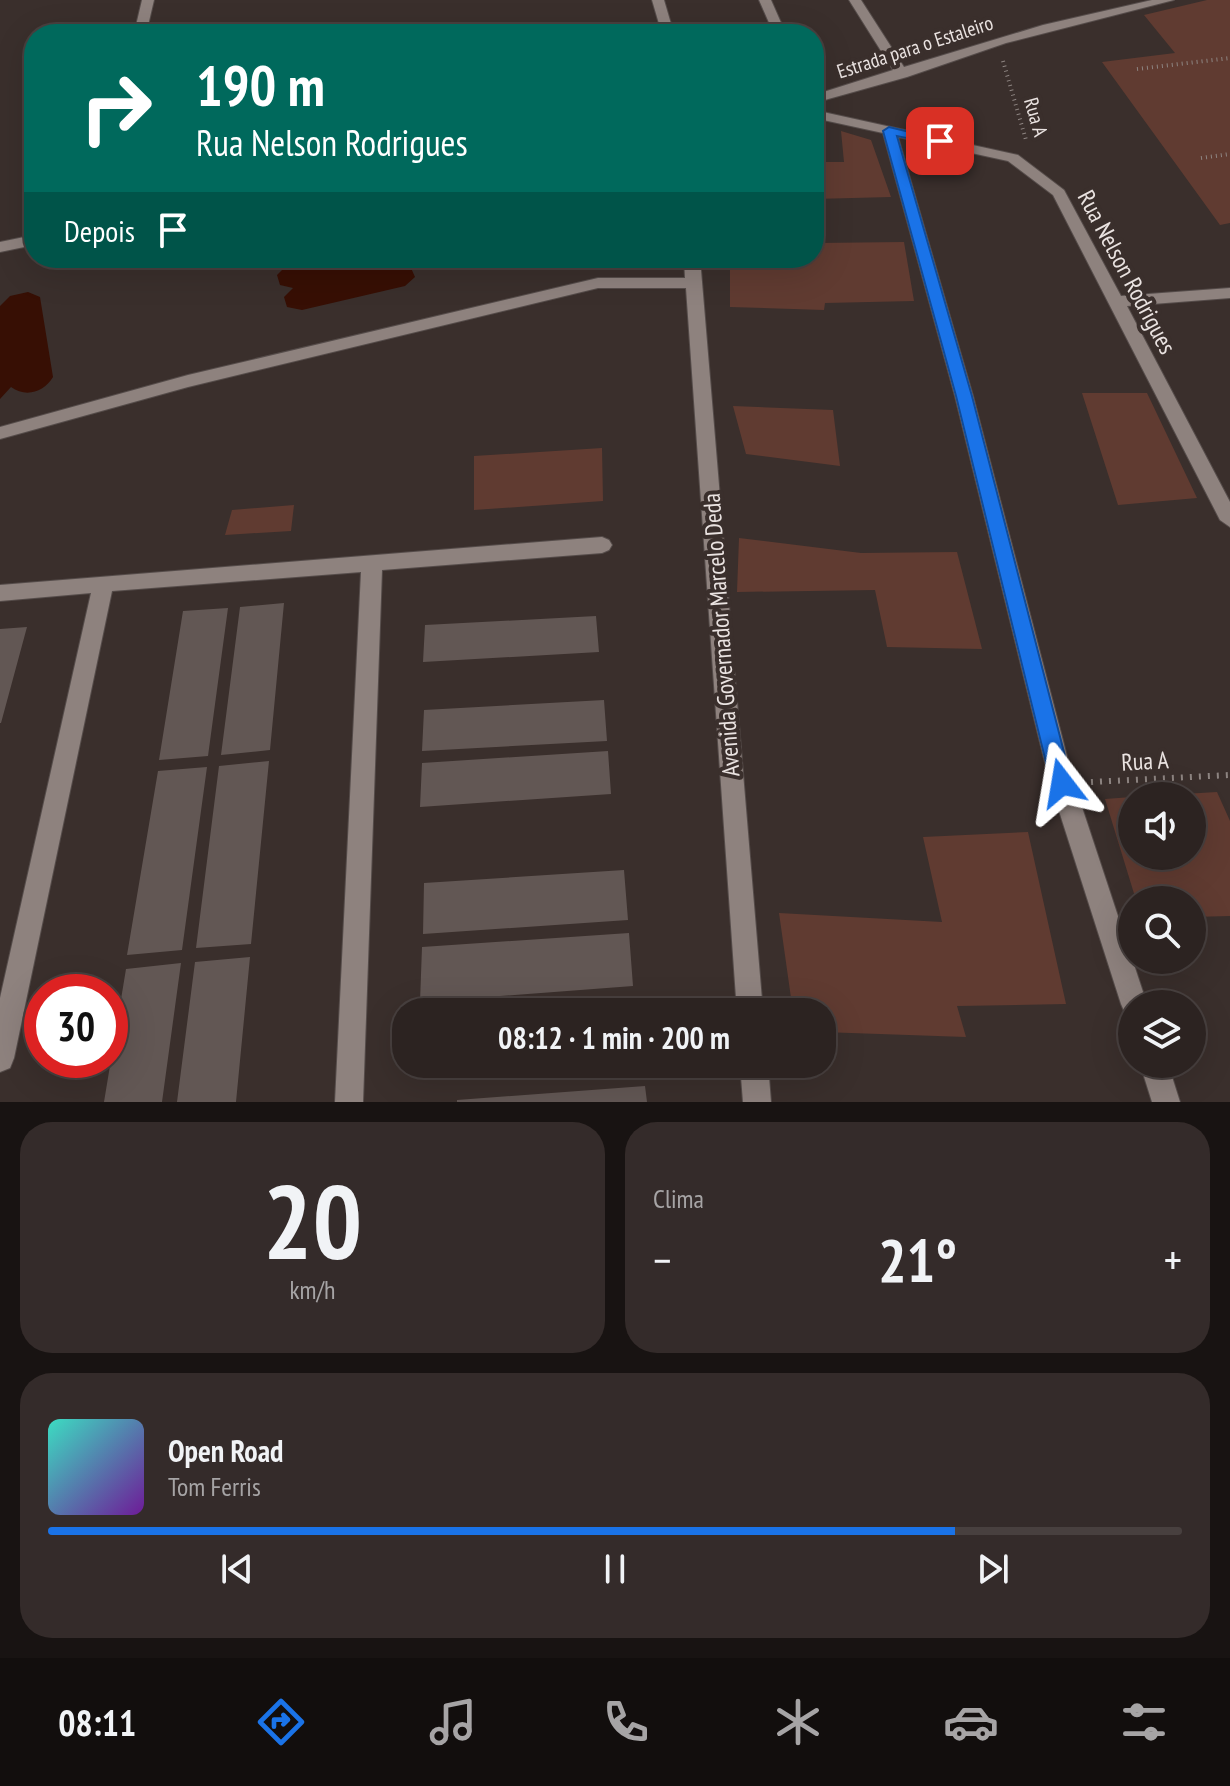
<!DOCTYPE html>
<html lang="pt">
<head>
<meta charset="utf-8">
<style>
	body { margin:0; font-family:"PT Sans Narrow",sans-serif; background:#342b2a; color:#f1f3f6; height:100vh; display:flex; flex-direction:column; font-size:30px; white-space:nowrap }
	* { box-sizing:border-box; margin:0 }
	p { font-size:26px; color:#a6a4a5 }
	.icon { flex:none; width:44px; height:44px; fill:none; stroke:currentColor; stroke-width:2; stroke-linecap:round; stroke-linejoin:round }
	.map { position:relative; height:1102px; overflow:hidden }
	.details { display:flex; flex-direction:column; gap:20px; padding:20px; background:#181312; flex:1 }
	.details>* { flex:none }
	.banner { position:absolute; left:24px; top:24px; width:800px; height:244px; border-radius:32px; box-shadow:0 8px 32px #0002,0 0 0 2px #48403f; background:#00695c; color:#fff; overflow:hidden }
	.controls { position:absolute; left:1118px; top:782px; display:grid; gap:16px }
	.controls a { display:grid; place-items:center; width:88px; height:88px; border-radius:50%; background:#2c2321; box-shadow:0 8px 32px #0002,0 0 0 2px #48403f; font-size:40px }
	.speed { position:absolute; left:24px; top:974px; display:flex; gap:16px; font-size:40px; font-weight:700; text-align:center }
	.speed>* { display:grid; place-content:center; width:104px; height:104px; border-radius:50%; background:#2c2321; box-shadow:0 8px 32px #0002,0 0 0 2px #48403f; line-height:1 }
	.speed .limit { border:12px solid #d22; background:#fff; color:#111 }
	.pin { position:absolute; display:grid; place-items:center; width:68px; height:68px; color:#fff; margin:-34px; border-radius:16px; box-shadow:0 4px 12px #0006 }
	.me { position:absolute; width:88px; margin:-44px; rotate:346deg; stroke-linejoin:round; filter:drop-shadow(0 0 6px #0008) }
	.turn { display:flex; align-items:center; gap:28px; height:168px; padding:0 40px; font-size:36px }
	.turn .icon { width:104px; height:104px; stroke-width:2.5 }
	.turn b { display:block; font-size:56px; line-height:68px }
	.then { display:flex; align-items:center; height:76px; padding:0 40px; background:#0003; gap:16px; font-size:30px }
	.big { font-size:60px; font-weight:800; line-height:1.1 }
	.details .tile { flex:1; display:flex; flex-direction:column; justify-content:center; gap:12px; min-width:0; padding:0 28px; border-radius:32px; background:#342b2a }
	.details .dial { align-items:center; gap:0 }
	.dial b { font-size:104px; line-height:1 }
	.song { display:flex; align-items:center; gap:24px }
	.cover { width:96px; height:96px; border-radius:12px; background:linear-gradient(135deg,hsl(170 70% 55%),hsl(280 70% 35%)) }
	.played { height:8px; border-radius:4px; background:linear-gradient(90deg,#1a73e8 80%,#48403f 80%) }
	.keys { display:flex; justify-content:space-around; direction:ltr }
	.heat { display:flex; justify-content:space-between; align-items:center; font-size:44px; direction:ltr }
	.details .tiles { flex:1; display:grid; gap:20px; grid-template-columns:1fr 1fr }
	.tile:last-child { grid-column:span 2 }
	.trip { position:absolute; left:392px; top:998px; width:444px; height:80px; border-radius:32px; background:#2c2321; box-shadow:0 8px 32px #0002,0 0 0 2px #48403f; font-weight:800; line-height:80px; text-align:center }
	.tab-bar { display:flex; height:128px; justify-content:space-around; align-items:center; background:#120e0d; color:#a6a4a5 }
	.tab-bar .icon { width:56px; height:56px }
	.tab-bar .on { color:#1a73e8 }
	.tab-bar b { font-size:36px; color:#f1f3f6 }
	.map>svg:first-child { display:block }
	.green { fill:#603b31 }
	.water { fill:#370f04 }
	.building { fill:#625754 }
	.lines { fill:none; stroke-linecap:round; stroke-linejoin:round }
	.minor-casing { stroke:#554c4a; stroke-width:2 }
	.path-far1 { stroke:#8d8481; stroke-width:4; stroke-dasharray:1 4; stroke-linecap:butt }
	.path { stroke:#8d8481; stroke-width:6; stroke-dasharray:2 7; stroke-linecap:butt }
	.minor { fill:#8e827e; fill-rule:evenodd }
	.route { fill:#1a73e8; stroke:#114b97; stroke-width:2 }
	.labels { text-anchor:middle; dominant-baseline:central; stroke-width:8; stroke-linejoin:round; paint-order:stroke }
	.far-street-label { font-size:20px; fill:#eae3e1; stroke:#3a2f2c }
	.street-label { font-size:24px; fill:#eae3e1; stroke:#3a2f2c }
</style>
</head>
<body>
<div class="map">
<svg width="1230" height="1102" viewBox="0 0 1230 1102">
	<rect width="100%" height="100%" fill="#3a2f2c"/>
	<path class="green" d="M1207,0H1230V223L1220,225L1102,62L1175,53L1144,15Z
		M841,131L871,140L891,197L814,199V162H844Z
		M904,242L914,301L825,303L824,310L730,307V258H814L819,257L818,243Z
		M1082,393H1147L1197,498L1118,505Z
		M733,406L833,410L840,466L746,454Z
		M602,448L603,501L474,510V456Z
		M294,505L291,531L225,535L232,510Z
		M739,538L861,553L957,552L982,649L887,647L875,590L737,592Z
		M1217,792L1230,821V916L1192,917V900H1136L1105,799L1132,797V856H1192V796H1150Z
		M1028,832L1066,1004L957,1006L966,1037L822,1032V1012H793L779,913L942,922L923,837Z"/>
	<path class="water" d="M404,258L397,264L411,268L415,277L405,286L302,310L287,307L284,297L293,288L280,285L277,275L286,266L270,259Z
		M28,292L40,297L53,377C44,392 26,398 11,387L0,399V306L10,296Z"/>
	<path class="building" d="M284,603L270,750L221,755L240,607Z
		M228,608L208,756L159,760L183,611Z
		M596,616L599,652L423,662L425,625Z
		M27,627L1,723H0V629Z
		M604,700L607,741L422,751L424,710Z
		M608,751L611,794L420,807L422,763Z
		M269,761L251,944L196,948L219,766Z
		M207,767L182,950L127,955L158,771Z
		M624,870L628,920L423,934L424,883Z
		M629,933L633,986L420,1002L422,947Z
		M250,957L236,1102H177L195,962Z
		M181,963L162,1102H104L126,969Z
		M645,1086L647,1102H457V1100Z"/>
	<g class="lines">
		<defs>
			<path id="minor" d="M142,0H154L146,34H134Z
				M652,0H664L674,34H662Z
				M759,0H771L786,34H774Z
				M849,0H861L904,67L1043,25L1152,0H1174L1006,43L907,77L814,103V95L893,70Z
				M814,110L1018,155L1064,190L1121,296L1230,288V298L1127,306L1230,502V527L1220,520L1053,195L1008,161L898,137L973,396L1074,783L1147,1004H1132V1016L1125,1013L1121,1004L1050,783L955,396L883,133L814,118Z
				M34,235V245L0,252V242Z
				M684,258H700L763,1012H737L686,288H598L188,387L0,439V427L188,375L598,278H685Z
				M602,537L609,540L612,545L609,550L602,553L382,570L363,1102H335L361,572L112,591L14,1058L10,1068L0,1072V998L91,593L0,601V585Z
				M740,1064H768L771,1102H743Z
				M1140,1064H1168L1180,1102H1152Z"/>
		</defs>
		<use href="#minor" class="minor-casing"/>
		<path class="path-far1" d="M1003,61L1026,140
			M1137,69L1230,58
			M1201,158L1230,154"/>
		<path class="path" d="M1091,782L1230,775"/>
		<use href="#minor" class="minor"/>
	</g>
	<path class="route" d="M889,127L947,141L940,145L897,136L972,396L1072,783L1069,790L1062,792L1054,790L1051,783L956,396L883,131Z"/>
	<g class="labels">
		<g class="far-street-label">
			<text transform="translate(915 47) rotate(-18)">Estrada para o Estaleiro</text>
			<text transform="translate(1036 117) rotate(74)">Rua A</text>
		</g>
		<g class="street-label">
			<text transform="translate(1127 272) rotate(62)">Rua Nelson Rodrigues</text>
			<text transform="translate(721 635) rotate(-94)">Avenida Governador Marcelo Deda</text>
			<text transform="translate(1145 761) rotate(-3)">Rua A</text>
		</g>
	</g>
</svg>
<div class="controls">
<a><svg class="icon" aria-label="sound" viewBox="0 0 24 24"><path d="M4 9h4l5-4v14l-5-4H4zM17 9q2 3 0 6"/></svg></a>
<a><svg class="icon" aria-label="search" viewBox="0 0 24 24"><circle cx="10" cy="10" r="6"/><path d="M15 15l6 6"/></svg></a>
<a><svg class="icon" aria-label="layers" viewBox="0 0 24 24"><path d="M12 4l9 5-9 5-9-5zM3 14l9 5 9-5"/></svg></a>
</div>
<div class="speed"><div class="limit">30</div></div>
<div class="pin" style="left:940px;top:141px;background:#d93025"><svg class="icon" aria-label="arrive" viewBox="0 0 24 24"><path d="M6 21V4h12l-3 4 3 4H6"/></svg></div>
<svg class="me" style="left:1062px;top:783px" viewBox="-20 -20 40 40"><path d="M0-17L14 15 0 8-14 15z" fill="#1a73e8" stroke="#fff" stroke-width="4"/></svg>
<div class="trip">08:12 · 1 min · 200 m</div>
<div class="banner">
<div class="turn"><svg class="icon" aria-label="right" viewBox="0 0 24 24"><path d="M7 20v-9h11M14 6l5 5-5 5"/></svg><div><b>190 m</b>Rua Nelson Rodrigues</div></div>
<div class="then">Depois<svg class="icon" aria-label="arrive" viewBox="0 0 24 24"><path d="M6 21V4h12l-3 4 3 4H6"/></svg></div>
</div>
</div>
<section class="details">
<div class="tiles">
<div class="tile dial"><b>20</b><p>km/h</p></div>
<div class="tile"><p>Clima</p>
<div class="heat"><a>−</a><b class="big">21°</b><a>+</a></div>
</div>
<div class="tile">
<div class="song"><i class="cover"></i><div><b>Open Road</b><p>Tom Ferris</p></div></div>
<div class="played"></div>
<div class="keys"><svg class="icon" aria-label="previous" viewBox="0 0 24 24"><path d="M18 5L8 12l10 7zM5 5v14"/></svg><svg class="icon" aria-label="pause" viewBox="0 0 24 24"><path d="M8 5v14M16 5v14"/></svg><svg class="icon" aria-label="next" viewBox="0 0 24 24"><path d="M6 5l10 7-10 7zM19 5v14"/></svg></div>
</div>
</div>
</section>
<nav class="tab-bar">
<b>08:11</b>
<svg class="icon on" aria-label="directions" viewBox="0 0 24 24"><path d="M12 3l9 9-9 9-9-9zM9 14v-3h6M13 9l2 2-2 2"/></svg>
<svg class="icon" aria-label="music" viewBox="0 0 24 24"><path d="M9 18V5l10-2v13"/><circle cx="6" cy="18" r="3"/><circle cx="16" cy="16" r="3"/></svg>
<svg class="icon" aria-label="phone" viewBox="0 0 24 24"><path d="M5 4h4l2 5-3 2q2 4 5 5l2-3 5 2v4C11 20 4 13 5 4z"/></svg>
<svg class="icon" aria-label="climate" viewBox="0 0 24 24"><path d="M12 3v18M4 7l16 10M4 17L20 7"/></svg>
<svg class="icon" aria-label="car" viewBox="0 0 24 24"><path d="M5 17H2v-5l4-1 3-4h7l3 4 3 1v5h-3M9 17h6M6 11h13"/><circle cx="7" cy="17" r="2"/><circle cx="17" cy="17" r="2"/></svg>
<svg class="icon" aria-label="filters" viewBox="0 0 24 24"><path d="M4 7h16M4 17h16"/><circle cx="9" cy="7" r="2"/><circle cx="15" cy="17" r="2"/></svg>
</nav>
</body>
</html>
